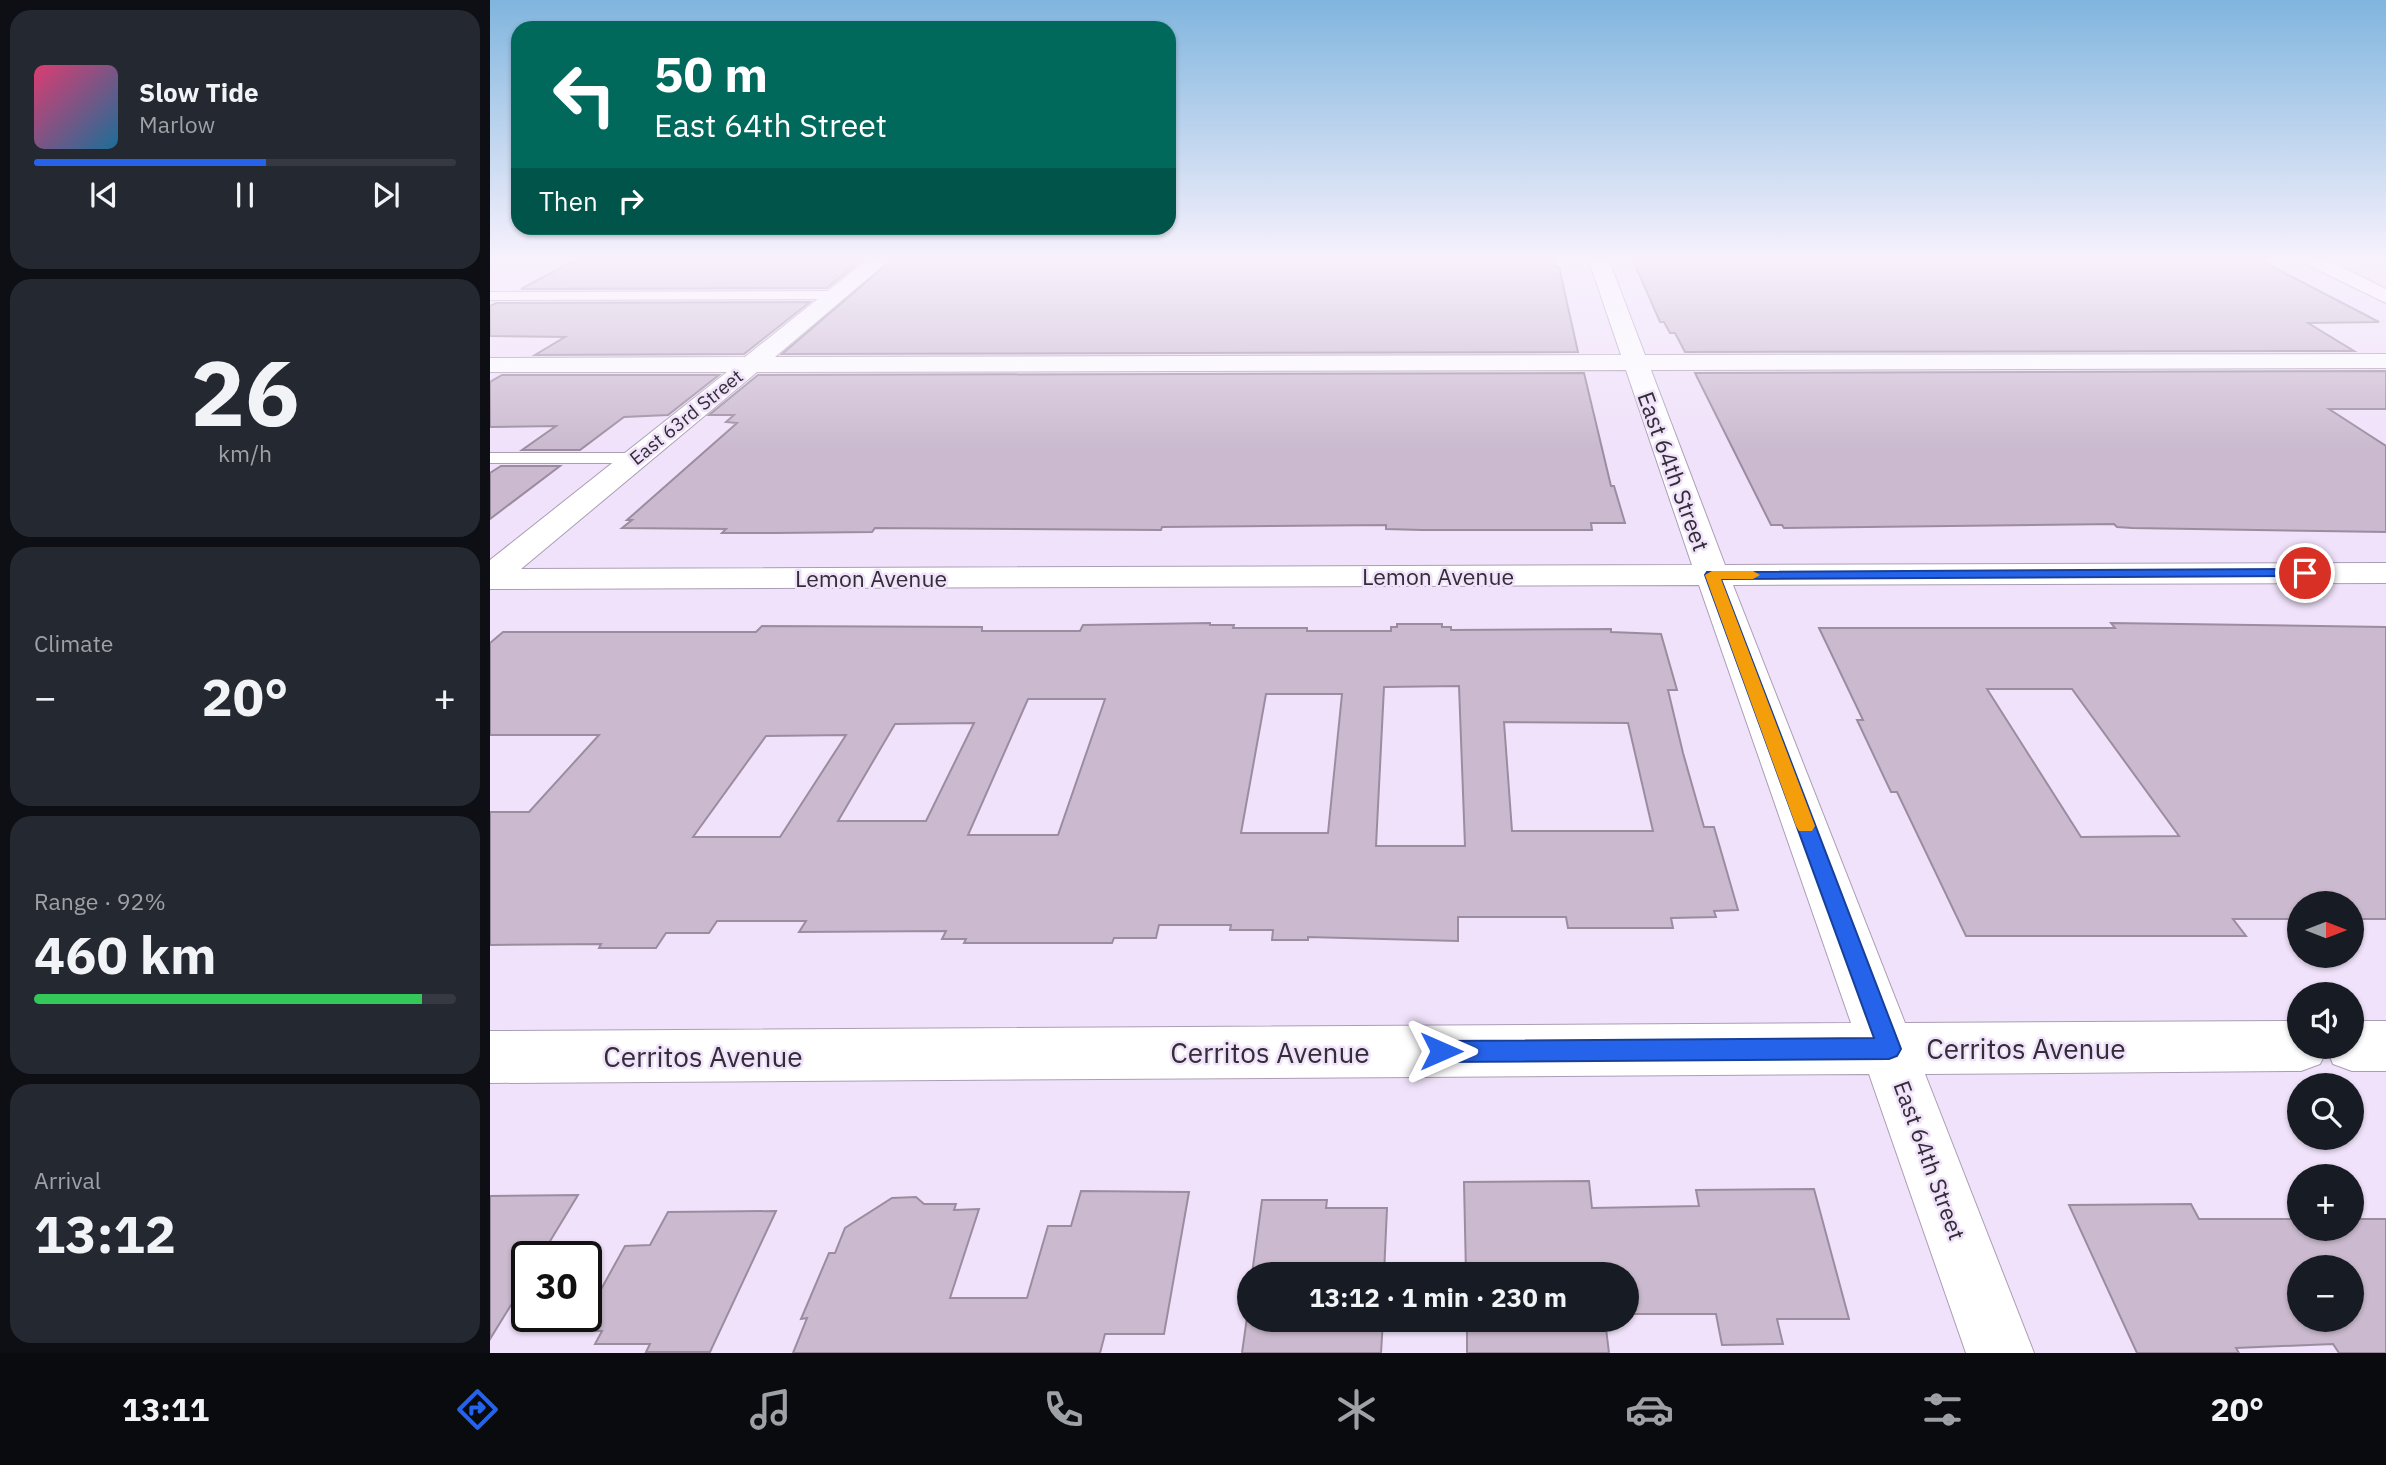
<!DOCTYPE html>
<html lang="en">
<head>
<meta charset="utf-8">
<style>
	body { margin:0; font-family:"IBM Plex Sans",sans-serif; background:#242831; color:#f1f3f6; height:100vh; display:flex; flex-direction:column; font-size:26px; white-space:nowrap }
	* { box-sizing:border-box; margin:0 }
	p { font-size:23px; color:#9ea1a6 }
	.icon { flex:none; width:38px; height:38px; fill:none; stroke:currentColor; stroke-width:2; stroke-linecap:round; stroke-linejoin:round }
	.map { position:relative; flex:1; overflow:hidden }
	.side { display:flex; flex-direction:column; gap:10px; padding:10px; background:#0d0f14; width:490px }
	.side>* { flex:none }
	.guide { position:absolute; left:21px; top:21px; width:665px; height:214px; border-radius:21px; box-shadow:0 2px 5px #0004; background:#00695c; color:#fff; overflow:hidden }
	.needle { width:46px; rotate:90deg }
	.buttons { position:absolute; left:1797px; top:891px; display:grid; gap:14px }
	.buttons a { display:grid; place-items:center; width:77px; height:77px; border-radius:50%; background:#171b24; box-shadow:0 2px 5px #0004; font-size:35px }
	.speed { position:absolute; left:21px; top:1241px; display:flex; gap:14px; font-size:35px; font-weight:700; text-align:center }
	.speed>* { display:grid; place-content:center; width:91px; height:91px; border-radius:50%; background:#171b24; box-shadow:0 2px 5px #0004; line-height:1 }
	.speed .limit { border:4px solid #111; border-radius:10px; background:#fff; color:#111 }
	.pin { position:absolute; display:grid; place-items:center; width:60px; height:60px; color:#fff; margin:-30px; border:4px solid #fff; border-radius:50%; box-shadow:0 2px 7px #0007 }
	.me { position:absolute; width:77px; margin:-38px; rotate:90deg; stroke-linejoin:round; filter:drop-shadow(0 0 5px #0008) }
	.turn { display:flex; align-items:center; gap:24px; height:147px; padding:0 28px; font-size:32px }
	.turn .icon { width:91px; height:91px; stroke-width:2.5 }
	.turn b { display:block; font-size:49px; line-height:60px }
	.then { display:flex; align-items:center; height:66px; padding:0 28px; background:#0003; gap:14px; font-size:26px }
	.big { font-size:52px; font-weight:700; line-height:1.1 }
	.side .card { flex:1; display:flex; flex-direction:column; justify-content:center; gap:10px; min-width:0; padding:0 24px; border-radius:21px; background:#242831 }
	.side .dial { align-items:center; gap:0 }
	.dial b { font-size:91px; line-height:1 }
	.song { display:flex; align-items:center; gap:21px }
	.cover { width:84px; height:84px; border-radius:10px; background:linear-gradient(135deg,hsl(340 70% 55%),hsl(200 70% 35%)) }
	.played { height:7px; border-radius:4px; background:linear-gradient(90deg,#2563eb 55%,#363941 55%) }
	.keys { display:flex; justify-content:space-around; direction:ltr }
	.heat { display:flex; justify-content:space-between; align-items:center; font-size:38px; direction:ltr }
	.charge { height:10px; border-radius:5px; background:linear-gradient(90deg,#34c759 92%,#363941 0) }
	.trip { position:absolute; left:747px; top:1262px; width:402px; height:70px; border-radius:35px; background:#171b24; box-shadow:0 2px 5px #0004; font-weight:700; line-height:70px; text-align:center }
	.menu { display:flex; height:112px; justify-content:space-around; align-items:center; background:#090b0e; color:#9ea1a6 }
	.menu .icon { width:49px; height:49px }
	.menu .on { color:#2563eb }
	.menu b { font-size:32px; color:#f1f3f6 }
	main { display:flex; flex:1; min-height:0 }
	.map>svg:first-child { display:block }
	.building { fill:#cbbacf; stroke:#9c8ca0; stroke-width:2; fill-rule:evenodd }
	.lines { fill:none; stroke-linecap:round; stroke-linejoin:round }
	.service-casing { stroke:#aa9eb4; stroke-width:2 }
	.minor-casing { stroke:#aa9eb4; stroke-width:2 }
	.service { fill:#fff; fill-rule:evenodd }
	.minor { fill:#fff; fill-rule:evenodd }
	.route { fill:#2563eb; stroke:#184099; stroke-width:2 }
	.slow { fill:#f59e0b }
	.labels { text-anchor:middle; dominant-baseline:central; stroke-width:5; stroke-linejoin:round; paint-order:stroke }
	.far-street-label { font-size:19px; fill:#322d36; stroke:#f0e2fa }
	.street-label { font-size:23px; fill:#322d36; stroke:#f0e2fa }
	.near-street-label { font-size:28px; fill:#322d36; stroke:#f0e2fa }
</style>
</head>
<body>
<main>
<section class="side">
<div class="card">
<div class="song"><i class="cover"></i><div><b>Slow Tide</b><p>Marlow</p></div></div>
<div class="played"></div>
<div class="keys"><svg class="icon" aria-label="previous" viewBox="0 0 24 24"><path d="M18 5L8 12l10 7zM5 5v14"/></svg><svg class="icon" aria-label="pause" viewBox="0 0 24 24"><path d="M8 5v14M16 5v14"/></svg><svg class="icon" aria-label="next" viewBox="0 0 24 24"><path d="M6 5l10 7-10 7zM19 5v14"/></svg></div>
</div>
<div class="card dial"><b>26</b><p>km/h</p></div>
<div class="card"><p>Climate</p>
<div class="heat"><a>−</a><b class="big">20°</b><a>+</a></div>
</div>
<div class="card"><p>Range · 92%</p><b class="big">460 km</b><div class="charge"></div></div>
<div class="card"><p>Arrival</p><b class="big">13:12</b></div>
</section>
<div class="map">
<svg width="1896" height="1353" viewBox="0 0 1896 1353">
	<rect width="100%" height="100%" fill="#f0e2fa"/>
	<path class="building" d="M89,258H374L337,288L31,289Z
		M404,258H1063L1065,267H1069L1088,352L292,354Z
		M1142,258H1766L1889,322L1818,323L1864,351L1195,352L1185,333H1180L1174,322H1170Z
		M320,302L254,354L45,355L75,337L0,336V306L6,303Z
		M1896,371V409H1839L1896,446V532L1642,528L1627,527L1624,524L1294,528L1292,525H1281L1205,373Z
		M1094,373L1121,486H1124L1135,523H1101L1102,530H932L896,529V525L672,527L671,530L385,528L382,532L285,533H232L236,529L132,528L142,520H137L247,423L236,422L244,415H219L268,375Z
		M12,375H229L178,415L134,417L90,450H32L66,426L0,427V382Z
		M11,466H70L0,519V473Z
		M720,623V625H744L743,628H817V631H901V627H907V624H952V627H961V630L1121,629V632L1171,634L1187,690H1178L1193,753L1214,827H1224L1248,910L1224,911L1226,917L1181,918L1183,928H1078L1076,917H968V941L818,937V940H782L783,930H740L741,925H669L666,938H624L622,943H474L476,939H452L456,931L309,932L316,921H227L219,933H176L166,948H109L111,944L0,945V812H39L109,735H0V643L13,632H266L272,626L492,627V631H590L593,625ZM969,686L975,846H886L894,687ZM776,694H852L838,833H751ZM538,699H615L568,835H478ZM1014,722L1138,723L1163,831H1022ZM484,723L436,821H348L405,724ZM356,735L290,837H203L276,736Z
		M1621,623L1896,627V919H1862V903H1810V919H1743L1756,936H1476L1407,792H1401L1367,720H1373L1329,628H1625ZM1497,689H1582L1689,836L1591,837Z
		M1099,1181L1102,1208L1209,1206L1206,1190L1324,1189L1359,1319H1287L1293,1344L1232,1345L1226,1314H1138V1274H976L974,1182Z
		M591,1191L699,1192L674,1334H615L610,1353H303L317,1318L311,1319L339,1253H345L355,1228L402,1198L426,1197L434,1204H466L464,1210L489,1209L460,1298H537L558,1226H581Z
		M88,1195L51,1256H37V1279L0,1339V1196Z
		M772,1200H837L836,1208H897L894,1274H762Z
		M1701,1204L1709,1219H1810V1228H1862V1219H1896V1353H1849L1843,1344L1746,1348L1749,1353H1647L1579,1205ZM1810,1267H1862V1320H1810Z
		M286,1211L220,1352H156L160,1344H105L112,1331H88L135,1246L160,1245L178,1212Z
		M760,1296V1320H893L891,1353H752Z
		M977,1320H1115L1119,1353H977Z"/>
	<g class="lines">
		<defs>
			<path id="service" d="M0,292L347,291L353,295L347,299L0,300Z
				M0,453H146L154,458L146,463H0Z"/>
			<path id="minor" d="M379,258H402L285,357L1131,355L1098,258H1118L1155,355L1896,354V368L1161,370L1235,565L1896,563V583L1243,585L1415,1023L1810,1021V1046H1862V1021H1896V1071H1862L1843,1064L1837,1050L1830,1064L1811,1071L1435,1074L1544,1353H1476L1379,1074L0,1083V1031L1361,1023L1209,585L0,589V560L237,372H0V358L255,357ZM1136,370L1202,565L31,569L267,372Z
				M1809,258H1835L1896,289V303L1812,262Z"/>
		</defs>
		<use href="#service" class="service-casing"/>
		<use href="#minor" class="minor-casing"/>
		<use href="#service" class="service"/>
		<use href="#minor" class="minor"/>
	</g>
	<linearGradient id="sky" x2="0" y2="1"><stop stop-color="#80b5de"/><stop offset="0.58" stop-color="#f8f2fd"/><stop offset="1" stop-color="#f8f2fd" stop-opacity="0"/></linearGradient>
	<rect width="1896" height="448" fill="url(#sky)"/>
	<path class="route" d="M1815,569L1822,573L1820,576L1231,579L1411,1049L1407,1056L1399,1059L951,1062L943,1059L940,1051L943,1044L951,1041L1384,1038L1215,575L1217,572Z"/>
	<path class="slow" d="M1222,571H1263L1270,575L1263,579H1231L1325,826L1322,831H1309L1306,826L1215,575Z"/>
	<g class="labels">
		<g class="far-street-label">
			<text transform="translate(196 417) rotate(-39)">East 63rd Street</text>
		</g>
		<g class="street-label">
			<text transform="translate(1184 471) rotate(70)">East 64th Street</text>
			<text x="948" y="576">Lemon Avenue</text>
			<text x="381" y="578">Lemon Avenue</text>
			<text transform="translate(1440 1160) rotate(70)">East 64th Street</text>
		</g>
		<g class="near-street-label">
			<text x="1536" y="1048">Cerritos Avenue</text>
			<text x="780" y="1052">Cerritos Avenue</text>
			<text x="213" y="1056">Cerritos Avenue</text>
		</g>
	</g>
</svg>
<div class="buttons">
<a><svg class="needle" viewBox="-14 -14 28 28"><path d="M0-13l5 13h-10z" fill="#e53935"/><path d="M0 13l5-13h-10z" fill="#9ea1a6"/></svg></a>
<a><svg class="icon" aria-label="sound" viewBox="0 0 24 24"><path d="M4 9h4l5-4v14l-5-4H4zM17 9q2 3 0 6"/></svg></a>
<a><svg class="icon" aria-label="search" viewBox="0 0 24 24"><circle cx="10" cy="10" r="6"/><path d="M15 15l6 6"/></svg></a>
<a>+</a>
<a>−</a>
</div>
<div class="speed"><div class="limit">30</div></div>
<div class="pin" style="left:1815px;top:573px;background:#d93025"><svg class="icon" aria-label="arrive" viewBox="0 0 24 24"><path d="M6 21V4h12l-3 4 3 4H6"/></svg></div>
<svg class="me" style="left:951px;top:1051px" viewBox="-20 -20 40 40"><path d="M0-17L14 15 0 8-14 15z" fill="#2563eb" stroke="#fff" stroke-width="4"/></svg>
<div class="trip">13:12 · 1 min · 230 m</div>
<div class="guide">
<div class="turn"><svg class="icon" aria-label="left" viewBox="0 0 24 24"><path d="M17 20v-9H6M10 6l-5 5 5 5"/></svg><div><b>50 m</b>East 64th Street</div></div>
<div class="then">Then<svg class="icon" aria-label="right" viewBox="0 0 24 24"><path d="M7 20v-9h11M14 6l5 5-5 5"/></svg></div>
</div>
</div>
</main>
<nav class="menu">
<b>13:11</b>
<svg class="icon on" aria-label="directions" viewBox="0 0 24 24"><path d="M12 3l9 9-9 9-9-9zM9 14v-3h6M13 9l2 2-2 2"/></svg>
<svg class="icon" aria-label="music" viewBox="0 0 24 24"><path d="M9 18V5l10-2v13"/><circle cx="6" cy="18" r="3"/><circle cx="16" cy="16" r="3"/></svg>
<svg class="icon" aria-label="phone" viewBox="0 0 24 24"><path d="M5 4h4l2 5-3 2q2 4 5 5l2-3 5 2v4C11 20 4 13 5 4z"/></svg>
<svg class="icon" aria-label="climate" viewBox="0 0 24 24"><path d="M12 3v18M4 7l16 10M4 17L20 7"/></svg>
<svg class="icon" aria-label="car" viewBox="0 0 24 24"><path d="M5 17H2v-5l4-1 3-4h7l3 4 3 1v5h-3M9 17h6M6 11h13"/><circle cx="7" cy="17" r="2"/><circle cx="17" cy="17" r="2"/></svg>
<svg class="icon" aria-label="filters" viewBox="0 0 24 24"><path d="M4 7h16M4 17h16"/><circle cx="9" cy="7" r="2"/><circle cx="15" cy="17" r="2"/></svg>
<b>20°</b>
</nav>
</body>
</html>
